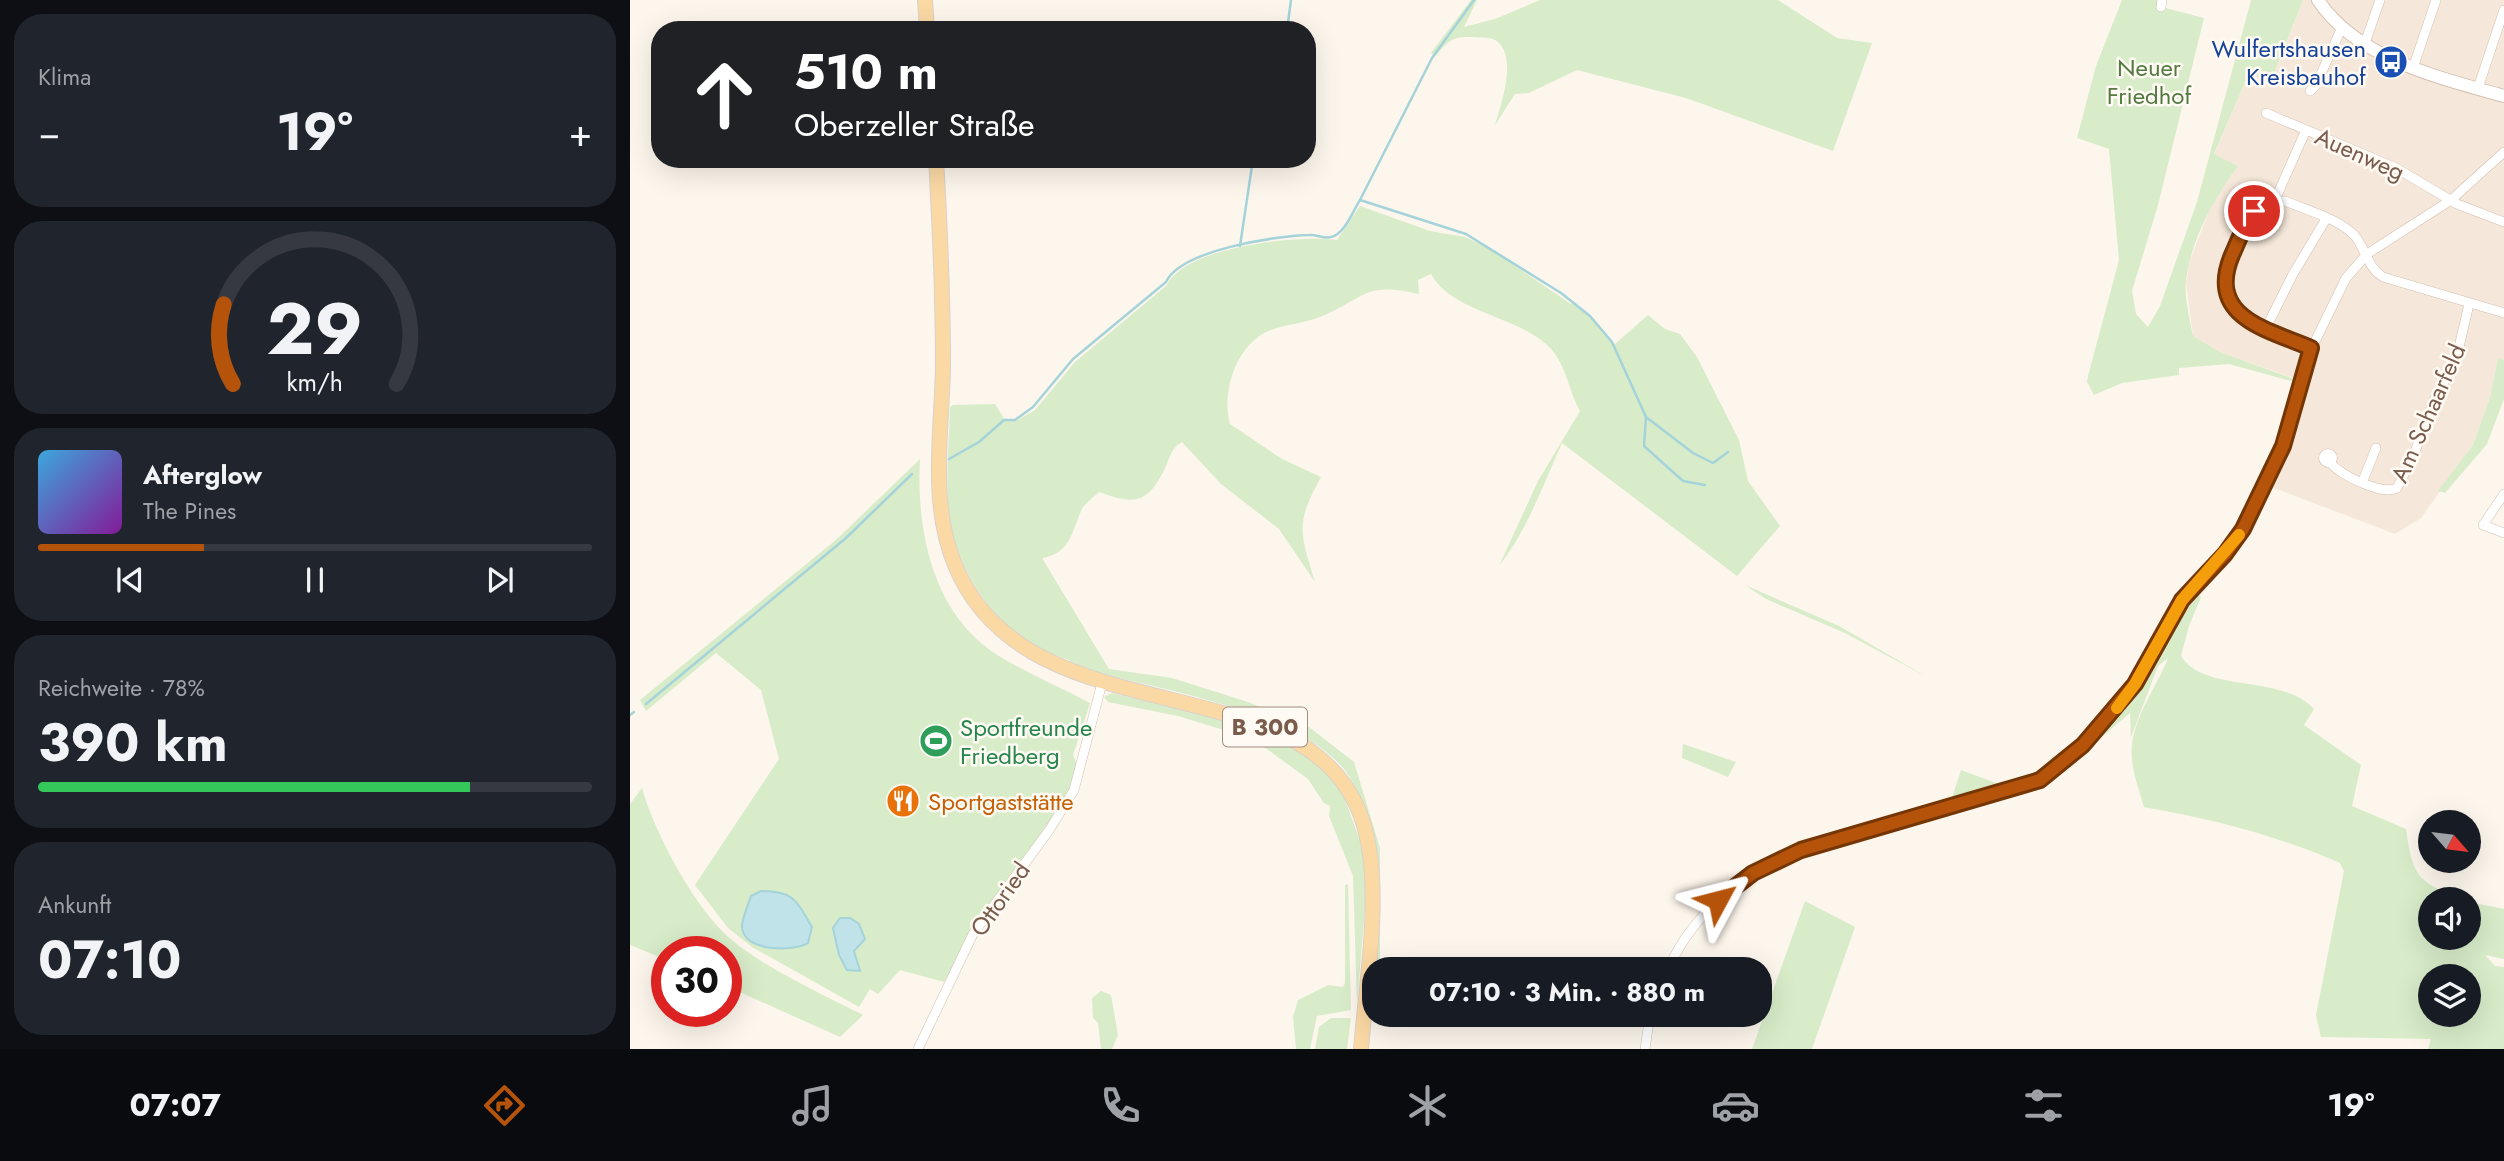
<!DOCTYPE html>
<html lang="de">
<head>
<meta charset="utf-8">
<style>
	body { margin:0; font-family:Jost,sans-serif; background:#20242c; color:#f1f3f6; height:100vh; display:flex; flex-direction:column; font-size:26px; white-space:nowrap }
	* { box-sizing:border-box; margin:0 }
	p { font-size:23px; color:#9ea1a6 }
	.icon { flex:none; width:38px; height:38px; fill:none; stroke:currentColor; stroke-width:2; stroke-linecap:round; stroke-linejoin:round }
	.map { position:relative; flex:1; overflow:hidden }
	.sheet { display:flex; flex-direction:column; gap:14px; padding:14px; background:#0d0f14; width:630px }
	.sheet>* { flex:none }
	.hud { position:absolute; left:21px; top:21px; width:665px; height:147px; border-radius:28px; box-shadow:0 7px 28px #0002; background:#202124; color:#fff; overflow:hidden }
	.needle { width:46px; rotate:118deg }
	.controls { position:absolute; left:1788px; top:810px; display:grid; gap:14px }
	.controls a { display:grid; place-items:center; width:63px; height:63px; border-radius:50%; background:#171b24; box-shadow:0 7px 28px #0002; font-size:35px }
	.speed { position:absolute; left:21px; top:936px; display:flex; gap:14px; font-size:35px; font-weight:700; text-align:center }
	.speed>* { display:grid; place-content:center; width:91px; height:91px; border-radius:50%; background:#171b24; box-shadow:0 7px 28px #0002; line-height:1 }
	.speed .limit { border:10px solid #d22; background:#fff; color:#111 }
	.pin { position:absolute; display:grid; place-items:center; width:60px; height:60px; color:#fff; margin:-30px; border:4px solid #fff; border-radius:50%; box-shadow:0 2px 7px #0007 }
	.me { position:absolute; width:77px; margin:-38px; rotate:52deg; stroke-linejoin:round; filter:drop-shadow(0 0 5px #0008) }
	.turn { display:flex; align-items:center; gap:24px; height:147px; padding:0 28px; font-size:32px }
	.turn .icon { width:91px; height:91px; stroke-width:2.5 }
	.turn b { display:block; font-size:49px; line-height:60px }
	.big { font-size:52px; font-weight:700; line-height:1.1 }
	.sheet .widget { flex:1; display:flex; flex-direction:column; justify-content:center; gap:10px; min-width:0; padding:0 24px; border-radius:28px; background:#20242c }
	.sheet .dial { align-items:center; gap:0 }
	.dial svg { height:182px; overflow:visible; fill:none; stroke:#363941; stroke-width:7; stroke-linecap:round; text-anchor:middle }
	.dial text { fill:#f1f3f6; stroke:none }
	.song { display:flex; align-items:center; gap:21px }
	.cover { width:84px; height:84px; border-radius:10px; background:linear-gradient(135deg,hsl(200 70% 55%),hsl(290 70% 35%)) }
	.played { height:7px; border-radius:4px; background:linear-gradient(90deg,#b45309 30%,#363941 30%) }
	.keys { display:flex; justify-content:space-around; direction:ltr }
	.heat { display:flex; justify-content:space-between; align-items:center; font-size:38px; direction:ltr }
	.charge { height:10px; border-radius:5px; background:linear-gradient(90deg,#34c759 78%,#363941 0) }
	.trip { position:absolute; left:732px; top:957px; width:410px; height:70px; border-radius:28px; background:#171b24; box-shadow:0 7px 28px #0002; font-weight:700; line-height:70px; text-align:center }
	.menu { display:flex; height:112px; justify-content:space-around; align-items:center; background:#090b0e; color:#9ea1a6 }
	.menu .icon { width:49px; height:49px }
	.menu .selected { color:#b45309 }
	.menu b { font-size:32px; color:#f1f3f6 }
	main { display:flex; flex:1; min-height:0 }
	.map>svg:first-child { display:block }
	.residential { fill:#f5e8da }
	.green { fill:#d8ecc9; fill-rule:evenodd }
	.water { fill:#bfe3e8; stroke:#a5d3da; stroke-width:2 }
	.lines { fill:none; stroke-linecap:round; stroke-linejoin:round }
	.stream { stroke:#a5d3da; stroke-width:2.5 }
	.minor-casing { stroke:#d1beb0; stroke-width:10 }
	.secondary-casing { stroke:#d6c0b0; stroke-width:14 }
	.primary-casing { stroke:#dad1cd; stroke-width:16 }
	.minor { stroke:#fff; stroke-width:9 }
	.secondary { stroke:#fff; stroke-width:12 }
	.primary { stroke:#fbd9a5; stroke-width:14 }
	.route-casing { stroke:#753606; stroke-width:18 }
	.route { stroke:#b45309; stroke-width:12 }
	.slow { stroke:#f59e0b; stroke-width:12 }
	.labels { text-anchor:middle; dominant-baseline:central; stroke-width:5; stroke-linejoin:round; paint-order:stroke }
	.shield { fill:#fffaf3; stroke:#a28b7f; stroke-width:2 }
	.shield-label { font-size:23px; font-weight:bold; fill:#7a5c4d }
	.transit-label { font-size:24px; fill:#164399; stroke:#fffaf3; text-anchor:end }
	.park-label { font-size:24px; fill:#537a41; stroke:#fffaf3 }
	.street-label { font-size:24px; fill:#7a5c4d; stroke:#fffaf3 }
	.leisure-label { font-size:24px; fill:#27864d; stroke:#fffaf3; text-anchor:start }
	.food-label { font-size:24px; fill:#c56008; stroke:#fffaf3; text-anchor:start }
</style>
</head>
<body>
<main>
<section class="sheet">
<div class="widget"><p>Klima</p>
<div class="heat"><a>−</a><b class="big">19°</b><a>+</a></div>
</div>
<div class="widget dial"><svg viewBox="0 0 100 80">
<path d="M14 69A42 42 0 1 1 86 69"/>
<path d="M14 69A42 42 0 0 1 10 34" stroke="#b45309"/>
<text x="50" y="56" font-size="32" font-weight="700">29</text>
<text x="50" y="72" font-size="11">km/h</text>
</svg></div>
<div class="widget">
<div class="song"><i class="cover"></i><div><b>Afterglow</b><p>The Pines</p></div></div>
<div class="played"></div>
<div class="keys"><svg class="icon" aria-label="previous" viewBox="0 0 24 24"><path d="M18 5L8 12l10 7zM5 5v14"/></svg><svg class="icon" aria-label="pause" viewBox="0 0 24 24"><path d="M8 5v14M16 5v14"/></svg><svg class="icon" aria-label="next" viewBox="0 0 24 24"><path d="M6 5l10 7-10 7zM19 5v14"/></svg></div>
</div>
<div class="widget"><p>Reichweite · 78%</p><b class="big">390 km</b><div class="charge"></div></div>
<div class="widget"><p>Ankunft</p><b class="big">07:10</b></div>
</section>
<div class="map">
<svg width="1874" height="1049" viewBox="0 0 1874 1049">
	<rect width="100%" height="100%" fill="#fdf6ec"/>
	<path class="residential" d="M1673,0H1874V360L1868,359L1860,397L1843,445L1791,518L1765,534L1636,485L1646,465L1669,380L1590,352L1563,336L1556,283L1560,260L1583,201L1608,166L1584,155L1619,73L1642,81Z"/>
	<path class="green" d="M841,0H847L834,27L865,19L910,0H1148L1207,38L1242,43L1203,151L1056,98L947,70L899,93L885,94L865,125C871,105 890,51 863,39C857,37 848,38 842,37C823,36 817,41 806,56L801,53Z
		M1492,0H1529L1528,6L1574,18L1528,205L1502,291L1506,314L1518,327L1530,306L1567,202L1621,0H1673L1641,82L1619,73L1584,154L1608,166C1584,199 1561,239 1556,281C1554,298 1560,319 1563,336L1590,352L1664,379L1661,381L1599,364L1549,368V375L1492,383L1464,395L1457,382L1458,376L1489,260L1479,149L1447,138L1466,66Z
		M730,206L800,231L835,237L857,247L941,304L943,302L960,316L984,345L1018,315L1035,329L1050,334L1067,357L1109,440L1118,481L1150,526L1107,576L932,443C913,485 898,529 869,566L908,481L950,411C938,390 936,361 916,344C883,315 822,312 801,274L788,280L789,294C733,281 736,298 690,317C671,325 645,324 628,337C603,356 592,396 600,424L652,459L691,477C665,524 670,532 685,582L649,529L591,484L552,442C543,447 540,455 537,464C519,503 507,506 469,492C464,497 455,503 452,509C442,530 441,554 412,558L479,669L542,678L618,702L679,727L724,762L750,848V969H744C745,938 751,875 745,847C739,821 730,789 713,768C664,709 515,686 441,667L439,660C375,643 327,578 319,514C315,479 319,442 320,407L323,405L365,404L375,420L386,421L405,410L445,362L537,285C556,246 668,235 707,240Z
		M1868,358L1874,360V399L1857,444L1815,493L1808,491L1843,445L1860,397Z
		M290,459C286,531 303,616 369,656C398,674 430,687 460,703L459,707L443,755L449,769L429,812L359,906L314,982L270,970L248,994L240,989L229,1007L122,947L98,928L65,885L149,759L131,690L86,653L16,711L10,700L207,539Z
		M1115,585L1209,626L1297,677L1215,633L1136,599Z
		M1566,591L1571,597L1559,626L1551,656C1575,694 1650,673 1684,709L1674,725L1731,765L1722,806L1776,829C1783,877 1787,881 1831,899L1801,900V938H1839V902L1874,909V959L1855,955L1865,966L1874,967V1049H1798L1801,1039L1691,1037L1686,1015L1714,871L1710,863C1646,835 1582,819 1514,807C1510,792 1503,775 1502,759C1498,724 1526,689 1538,658L1528,666L1501,737L1500,713L1439,765L1483,720ZM1801,976H1839V1015H1801Z
		M482,693L625,728L659,742L697,772L713,794L733,849L737,885L727,1004L723,876L699,816L700,806L694,803L678,779L623,739L548,716L478,702L474,697Z
		M1053,744L1106,762L1098,777L1052,758Z
		M1331,770L1369,784L1392,782L1320,804Z
		M12,788C25,834 65,909 102,940C133,967 196,996 233,1015L210,1037L96,986V952H37V960L0,945V804Z
		M718,884L721,1010L687,1016L680,1049H666L663,1017L668,1000L698,985L713,987L715,983V885Z
		M1175,901L1225,927L1182,1049H1122Z
		M471,991L481,995L488,1035L482,1049H471L468,1023L463,1018L462,998Z
		M701,1018H721L717,1049H685L689,1027Z"/>
	<path class="water" d="M131,891C164,891 166,900 182,927L178,943C164,952 113,952 112,927C112,918 118,905 121,896Z
		M210,918H220L229,924L235,939L224,951L230,971L217,970L209,955L203,928Z"/>
	<g class="lines">
		<path class="stream" d="M657,30L661,0
			M730,200L802,58L844,0
			M610,246L623,159
			M1016,417L1014,446L1053,481L1075,485
			M319,459L349,442L374,420H385L403,407L443,359L536,282C551,250 645,236 679,235C686,234 694,239 701,237C714,235 723,211 730,200L836,234L931,293L960,316L982,342L1016,417L1063,453L1083,463L1098,452
			M16,704L216,538L282,474
			M0,715L4,712"/>
		<defs>
			<path id="minor" d="M1531,7L1532,0
				M1735,43L1750,0
				M1783,68L1806,0
				M1848,88L1874,10
				M1680,91L1686,85L1712,27
				M1636,113L1766,168L1827,204L1874,222
				M1645,200L1676,130
				M1636,328L1663,274L1696,219
				M1681,348C1659,338 1608,322 1598,300C1588,279 1609,225 1625,210C1634,203 1644,200 1655,201C1676,210 1710,219 1725,236C1736,250 1738,268 1753,277L1874,313
				M1693.5 458a4.5 4.5 0 1 1 9 0a4.5 4.5 0 1 1-9 0Z
				M1700,462C1709,475 1753,496 1767,488L1783,457L1804,400L1826,360L1839,304
				M1732,483L1746,448
				M1874,494L1853,525L1874,533
				M1038,970C1063,911 1114,874 1171,850L1410,780L1453,745L1487,708L1505,684L1552,600L1595,554L1613,529L1653,446L1676,360L1716,278L1737,254L1821,200L1874,152
				M288,1049L343,934L420,829L444,790L472,683
				M1015,1049L1020,1015"/>
			<path id="secondary" d="M1688,0C1727,59 1810,78 1874,96"/>
			<path id="primary" d="M295,0L297,30
				M306,159C310,228 313,297 313,366C312,430 299,503 325,565C402,753 708,647 739,848C749,908 736,988 731,1049"/>
		</defs>
		<use href="#minor" class="minor-casing"/>
		<use href="#secondary" class="secondary-casing"/>
		<use href="#primary" class="primary-casing"/>
		<use href="#minor" class="minor"/>
		<use href="#secondary" class="secondary"/>
		<use href="#primary" class="primary"/>
	</g>
	<g class="lines">
		<defs>
			<path id="route" d="M1088,900L1123,873L1171,850L1410,780L1453,745L1505,684L1552,600L1595,554L1613,529L1653,446L1681,348C1636,329 1576,317 1602,255C1609,240 1614,224 1624,211"/>
		</defs>
		<use href="#route" class="route-casing"/>
		<use href="#route" class="route"/>
		<path class="slow" d="M1487,708L1505,684L1552,600L1609,535"/>
	</g>
	<defs>
		<symbol id="bus-disc" viewBox="-11 -11 22 22"><circle r="9.5" fill="#1a4fb4" stroke="#fffaf3"/><path d="M-5-6H5V4H4V6H2V4H-2V6H-4V4H-5ZM-3.5-4V0h7V-4ZM-3.5 1.2v1.5H-2V1.2ZM2 1.2v1.5H3.5V1.2Z" fill="#fff"/></symbol>
		<symbol id="stadium-disc" viewBox="-11 -11 22 22"><circle r="9.5" fill="#2e9e5b" stroke="#fffaf3"/><path d="M0-5a6.5 5 0 1 0 0 10a6.5 5 0 1 0 0-10ZM-3.5-1.8h7v3.6h-7Z" fill="#fff"/></symbol>
		<symbol id="restaurant-disc" viewBox="-11 -11 22 22"><circle r="9.5" fill="#e8710a" stroke="#fffaf3"/><path d="M-5-6h1v4h1v-4h1v4h1v-4h1v5L-1.5 .5V6h-2V.5L-5-1ZM5-6V6H3V1.5H1.5Q1.5-4 5-6Z" fill="#fff"/></symbol>
	</defs>
	<g fill-rule="evenodd">
		<use href="#bus-disc" x="1742" y="43" width="38" height="38"/>
		<use href="#stadium-disc" x="287" y="722" width="38" height="38"/>
		<use href="#restaurant-disc" x="254" y="782" width="38" height="38"/>
	</g>
	<g class="labels">
		<rect class="shield" x="593" y="707.5" width="84" height="39" rx="5"/>
		<g class="shield-label">
			<text x="635" y="727">B 300</text>
		</g>
		<g class="transit-label">
			<text x="1736" y="48">Wulfertshausen<tspan x="1736" dy="28">Kreisbauhof</tspan></text>
		</g>
		<g class="park-label">
			<text x="1519" y="67">Neuer<tspan x="1519" dy="28">Friedhof</tspan></text>
		</g>
		<g class="street-label">
			<text transform="translate(1730 154) rotate(24)">Auenweg</text>
			<text transform="translate(1798 413) rotate(-66)">Am Schaarfeld</text>
			<text transform="translate(370 899) rotate(-55)">Ottoried</text>
		</g>
		<g class="leisure-label">
			<text x="330" y="727">Sportfreunde<tspan x="330" dy="28">Friedberg</tspan></text>
		</g>
		<g class="food-label">
			<text x="298" y="801">Sportgaststätte</text>
		</g>
	</g>
</svg>
<div class="controls">
<a><svg class="needle" viewBox="-14 -14 28 28"><path d="M0-13l5 13h-10z" fill="#e53935"/><path d="M0 13l5-13h-10z" fill="#9ea1a6"/></svg></a>
<a><svg class="icon" aria-label="sound" viewBox="0 0 24 24"><path d="M4 9h4l5-4v14l-5-4H4zM17 9q2 3 0 6"/></svg></a>
<a><svg class="icon" aria-label="layers" viewBox="0 0 24 24"><path d="M12 4l9 5-9 5-9-5zM3 14l9 5 9-5"/></svg></a>
</div>
<div class="speed"><div class="limit">30</div></div>
<div class="pin" style="left:1624px;top:211px;background:#d93025"><svg class="icon" aria-label="arrive" viewBox="0 0 24 24"><path d="M6 21V4h12l-3 4 3 4H6"/></svg></div>
<svg class="me" style="left:1088px;top:900px" viewBox="-20 -20 40 40"><path d="M0-17L14 15 0 8-14 15z" fill="#b45309" stroke="#fff" stroke-width="4"/></svg>
<div class="trip">07:10 · 3 Min. · 880 m</div>
<div class="hud">
<div class="turn"><svg class="icon" aria-label="ahead" viewBox="0 0 24 24"><path d="M12 20V5M6 11l6-6 6 6"/></svg><div><b>510 m</b>Oberzeller Straße</div></div>
</div>
</div>
</main>
<nav class="menu">
<b>07:07</b>
<svg class="icon selected" aria-label="directions" viewBox="0 0 24 24"><path d="M12 3l9 9-9 9-9-9zM9 14v-3h6M13 9l2 2-2 2"/></svg>
<svg class="icon" aria-label="music" viewBox="0 0 24 24"><path d="M9 18V5l10-2v13"/><circle cx="6" cy="18" r="3"/><circle cx="16" cy="16" r="3"/></svg>
<svg class="icon" aria-label="phone" viewBox="0 0 24 24"><path d="M5 4h4l2 5-3 2q2 4 5 5l2-3 5 2v4C11 20 4 13 5 4z"/></svg>
<svg class="icon" aria-label="climate" viewBox="0 0 24 24"><path d="M12 3v18M4 7l16 10M4 17L20 7"/></svg>
<svg class="icon" aria-label="car" viewBox="0 0 24 24"><path d="M5 17H2v-5l4-1 3-4h7l3 4 3 1v5h-3M9 17h6M6 11h13"/><circle cx="7" cy="17" r="2"/><circle cx="17" cy="17" r="2"/></svg>
<svg class="icon" aria-label="filters" viewBox="0 0 24 24"><path d="M4 7h16M4 17h16"/><circle cx="9" cy="7" r="2"/><circle cx="15" cy="17" r="2"/></svg>
<b>19°</b>
</nav>
</body>
</html>
